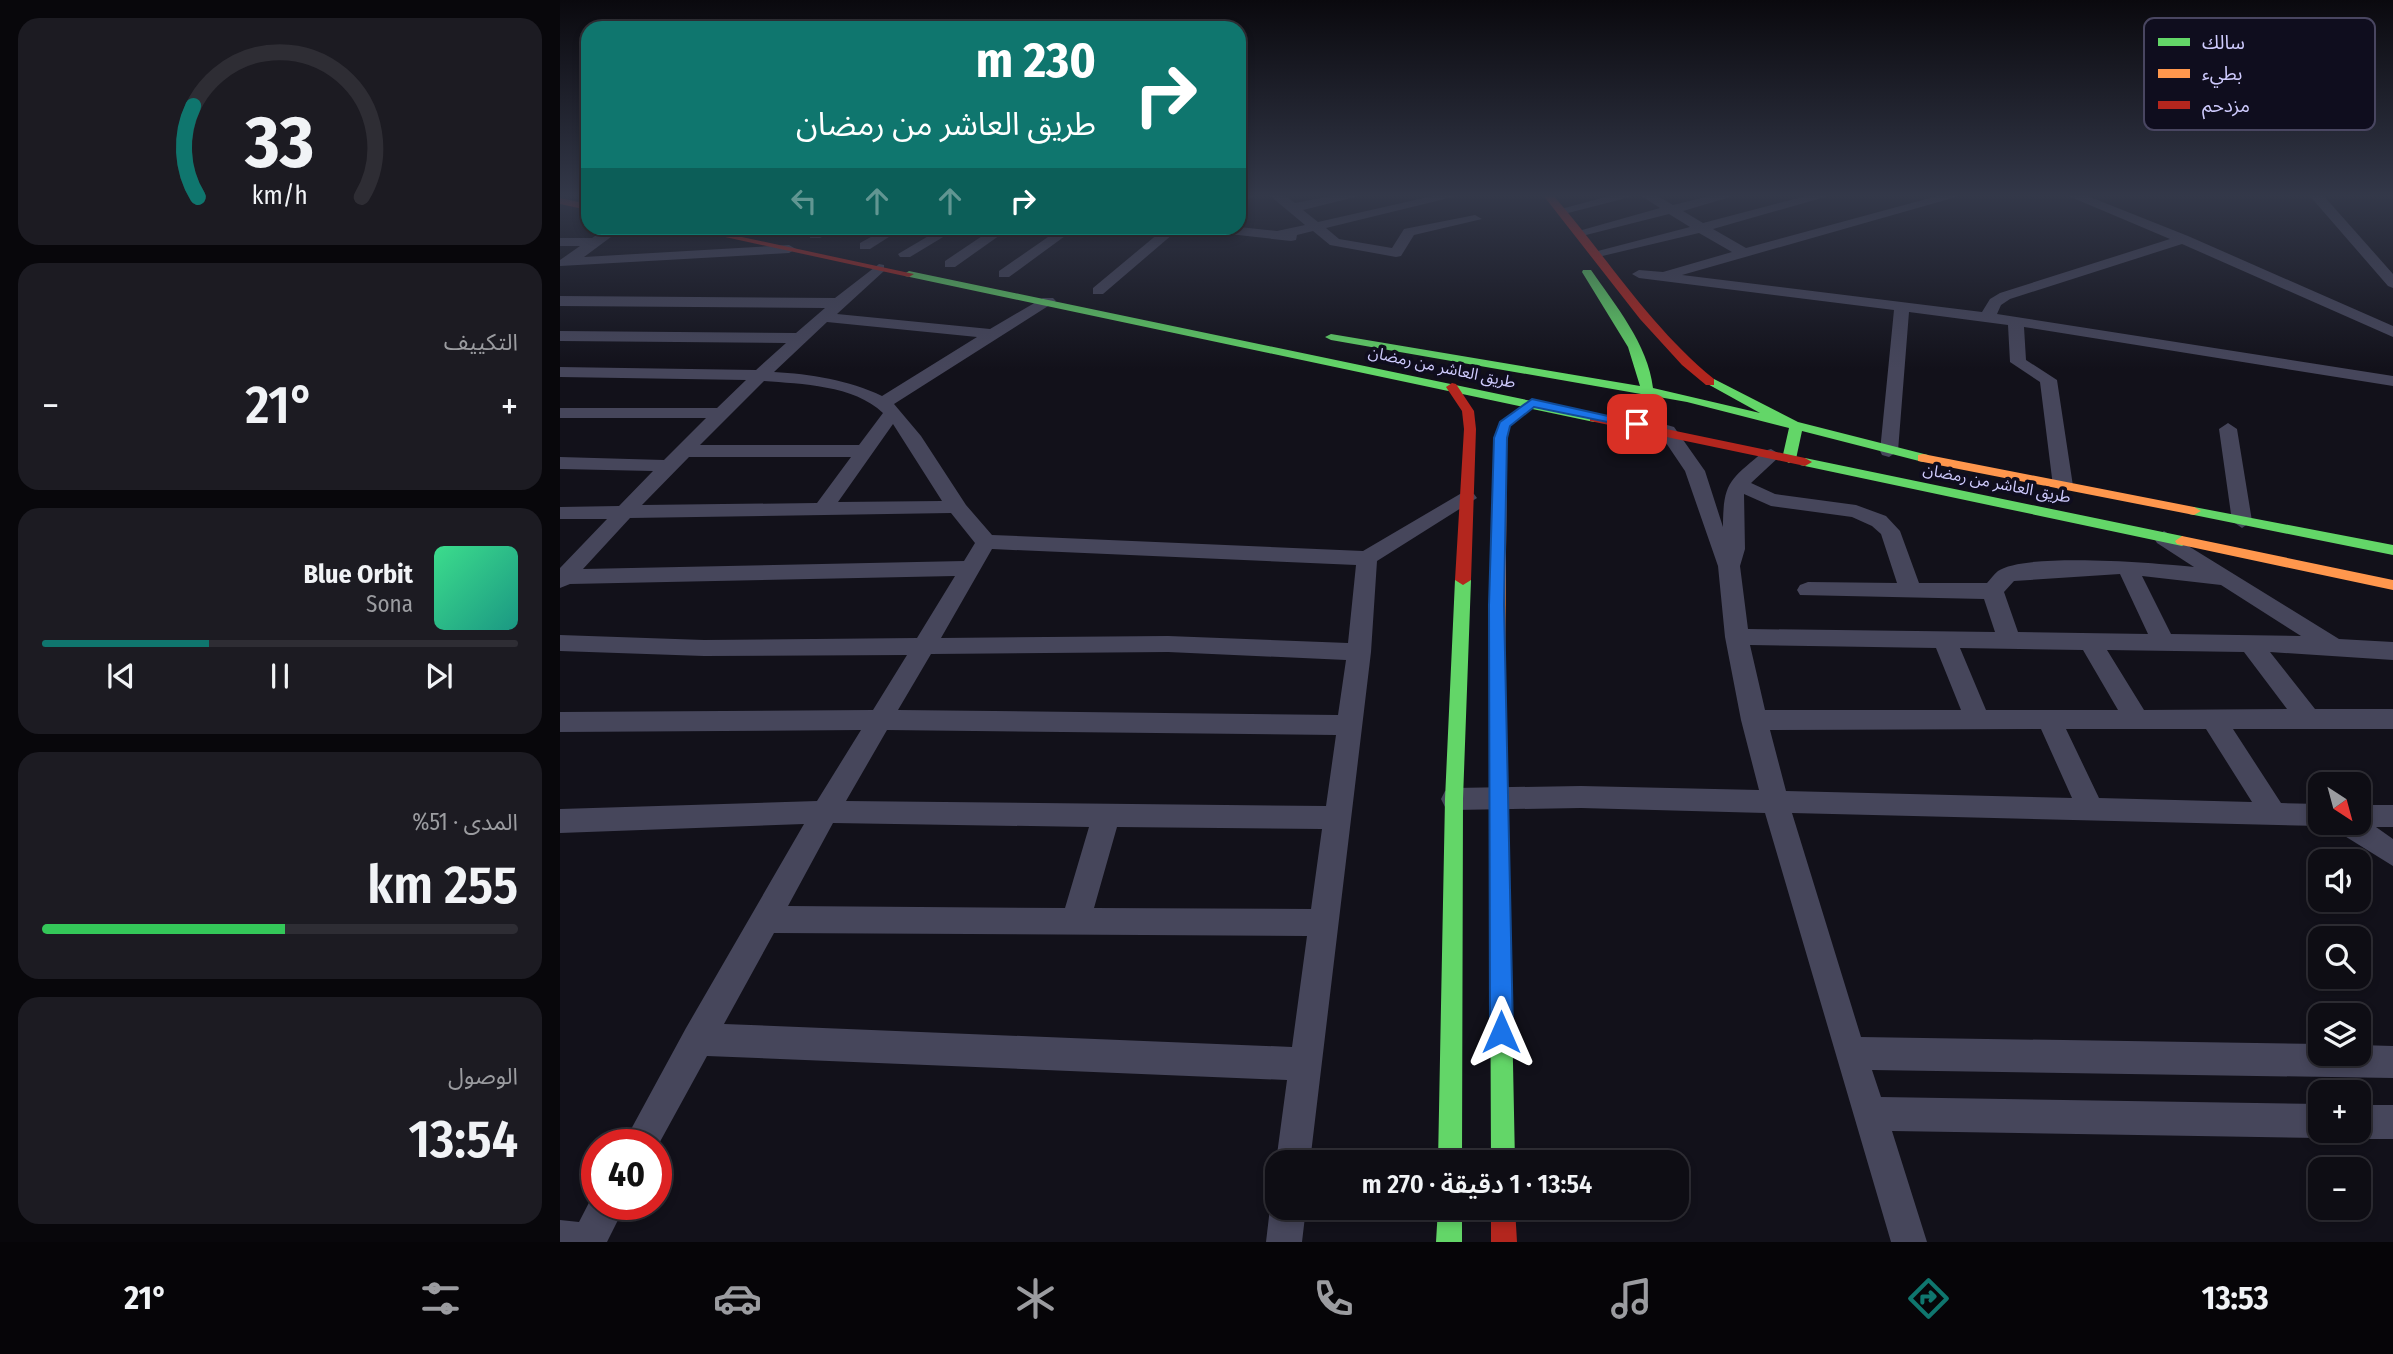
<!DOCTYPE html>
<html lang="ar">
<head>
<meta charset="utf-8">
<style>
	body { margin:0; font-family:"Fira Sans Condensed","Noto Sans Arabic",sans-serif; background:#1c1b22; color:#f1f3f6; direction:rtl; height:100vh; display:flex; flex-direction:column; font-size:26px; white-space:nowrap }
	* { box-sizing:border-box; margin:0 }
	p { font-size:23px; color:#9b9ca0 }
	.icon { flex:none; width:38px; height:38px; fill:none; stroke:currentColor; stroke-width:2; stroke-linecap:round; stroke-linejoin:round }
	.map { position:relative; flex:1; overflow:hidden; direction:ltr }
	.details { display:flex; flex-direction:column; gap:18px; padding:18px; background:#08070b; width:560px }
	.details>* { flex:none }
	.guide { position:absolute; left:21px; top:21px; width:665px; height:214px; border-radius:21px; box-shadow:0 4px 10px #0003,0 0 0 2px #2e2d34; direction:rtl; background:#0f766e; color:#fff; overflow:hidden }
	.needle { width:46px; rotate:144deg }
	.buttons { position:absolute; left:1748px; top:772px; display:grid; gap:14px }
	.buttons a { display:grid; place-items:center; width:63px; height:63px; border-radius:14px; background:#0e0d14; box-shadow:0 4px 10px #0003,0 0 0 2px #2e2d34; font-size:35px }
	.speed { position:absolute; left:21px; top:1129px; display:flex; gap:14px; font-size:35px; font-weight:700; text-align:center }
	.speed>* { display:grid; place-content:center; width:91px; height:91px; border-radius:50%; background:#0e0d14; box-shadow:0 4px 10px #0003,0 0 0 2px #2e2d34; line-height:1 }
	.speed .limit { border:10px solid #d22; background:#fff; color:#111 }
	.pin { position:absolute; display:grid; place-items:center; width:60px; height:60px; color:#fff; margin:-30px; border-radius:14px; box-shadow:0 4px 10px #0006 }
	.me { position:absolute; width:77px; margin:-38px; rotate:0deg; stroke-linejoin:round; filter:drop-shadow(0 0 5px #0008) }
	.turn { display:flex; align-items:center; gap:24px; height:147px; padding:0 35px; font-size:32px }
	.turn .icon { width:91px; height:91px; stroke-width:2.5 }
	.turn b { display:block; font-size:49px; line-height:60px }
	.lanes { display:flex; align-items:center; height:66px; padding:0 35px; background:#0003; justify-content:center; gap:35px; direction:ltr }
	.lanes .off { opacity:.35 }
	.big { font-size:52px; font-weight:600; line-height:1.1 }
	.details .widget { flex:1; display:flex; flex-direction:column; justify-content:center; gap:10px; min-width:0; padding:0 24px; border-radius:21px; background:#1c1b22 }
	.details .dial { align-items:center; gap:0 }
	.dial svg { height:182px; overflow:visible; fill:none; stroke:#2e2d34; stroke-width:7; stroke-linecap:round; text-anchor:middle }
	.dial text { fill:#f1f3f6; stroke:none }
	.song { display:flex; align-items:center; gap:21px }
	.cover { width:84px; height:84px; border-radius:10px; background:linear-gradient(135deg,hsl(150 70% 55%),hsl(170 70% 35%)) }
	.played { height:7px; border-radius:4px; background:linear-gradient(90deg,#0f766e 35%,#2e2d34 35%) }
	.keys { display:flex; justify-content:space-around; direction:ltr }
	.heat { display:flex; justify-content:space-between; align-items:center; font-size:38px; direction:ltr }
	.charge { height:10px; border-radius:5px; background:linear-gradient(90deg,#34c759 51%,#2e2d34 0) }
	.trip { position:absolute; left:705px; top:1150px; width:424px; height:70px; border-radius:21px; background:#0e0d14; box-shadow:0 4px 10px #0003,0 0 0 2px #2e2d34; font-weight:600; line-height:70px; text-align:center; direction:rtl }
	.tab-bar { display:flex; height:112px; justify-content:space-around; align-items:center; background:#060508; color:#9b9ca0 }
	.tab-bar .icon { width:49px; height:49px }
	.tab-bar .current { color:#0f766e }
	.tab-bar b { font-size:32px; color:#f1f3f6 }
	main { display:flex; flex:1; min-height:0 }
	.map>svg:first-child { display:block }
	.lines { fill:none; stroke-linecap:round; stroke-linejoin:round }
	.street { fill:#46465b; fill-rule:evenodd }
	.fast { fill:#63d668; fill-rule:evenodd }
	.slow { fill:#ff974d; fill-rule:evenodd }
	.jam { fill:#b3261e; fill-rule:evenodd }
	.route { fill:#1a73e8; stroke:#114b97; stroke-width:2 }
	.labels { text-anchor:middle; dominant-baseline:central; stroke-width:7; stroke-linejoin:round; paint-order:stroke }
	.far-street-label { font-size:16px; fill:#cfcbfe; stroke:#0f0d1e }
	.key { fill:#0f0d1e; stroke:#494661; stroke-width:2 }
	.key-label { font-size:19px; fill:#cfcbfe }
</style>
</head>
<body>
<main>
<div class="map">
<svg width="1833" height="1242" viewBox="0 0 1833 1242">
	<rect width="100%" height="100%" fill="#12111a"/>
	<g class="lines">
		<path class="street" d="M679,195H699L679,202Z
			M709,195H724L735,203L777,195H803L743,210L758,222L877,195H901L766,228L779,239L832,248L844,229L915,215L922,219L854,235L841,256L836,257L770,245L753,231L737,235L736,240L731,241L651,232L644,228L679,227L717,231L745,225Z
			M1053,195H1078L1004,214L997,210Z
			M1080,195H1096L1113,205L1154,195H1177L1123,211L1143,223L1250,195H1272L1153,229L1186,248L1381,195H1403L1122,275L1422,312L1430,299L1440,293L1610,239L1506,195H1525L1628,236L1833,326V337L1622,244L1450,299L1441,305L1437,314L1833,376V386L1464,327L1466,360L1497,380L1513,486L1503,492L1493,486L1480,382L1450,362L1448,325L1349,312L1338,451L1329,457L1322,455L1320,451L1334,310L1079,278L1072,274L1079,270L1103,272L1172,252L1139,233L1034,258V252L1130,227L1109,214L1022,236L1015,232L1100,208Z
			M1749,195H1763L1833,274V288L1828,286Z
			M47,228H63L24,257L229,245L236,249L229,253L0,266V260L20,246H0V238H32Z
			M260,228H278L260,238H250V232Z
			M327,228H343L310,249H300V243Z
			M382,228H398L350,257H340L338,254Z
			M434,228H450L395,267H385V261Z
			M501,228H516L449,277H439V271Z
			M605,228H620L543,294H533V288Z
			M319,264L324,265V271L277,314L430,329L483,298H493L496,301L334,404L361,436L406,505L432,535L803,551L900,494H914L917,498L817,561L811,652L750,1162H718V1167L716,1162L727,1080L147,1056L96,1149V1144H63L126,1028L244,824L0,833V809L257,801L301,730L0,732V712L313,710L347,655L144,656L0,651V635L144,640L357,638L395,576L10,584L0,588V568L47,519H0V507L59,506L93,471L0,469V457L104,460L146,418H0V408H157L186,380L0,377V367L196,370L226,343L0,341V331L236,333L265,308L0,306V296L275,298ZM267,322L417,337L322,396C289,380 250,374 214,372ZM204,381C241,384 294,385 323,413L299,445H140ZM333,424L382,501L278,502ZM129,457H291L257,503L82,505ZM391,513L415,543L404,561L23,569L70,518ZM432,549L796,565L788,643L608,636L381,638ZM608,652L786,660L778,715L338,710L371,654ZM327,730L776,735L766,806L286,801ZM273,823L529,827L505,908L228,906ZM557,827L762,829L751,909L534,908ZM214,933L747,936L732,1047L164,1024Z
			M1668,423L1677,429L1692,521L1682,528L1672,521L1659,429Z
			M1107,425L1114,427L1145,471L1163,527C1163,480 1171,480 1204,451L1211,449L1221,455L1191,483L1215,494L1296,505L1326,516L1340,531L1359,583H1427C1430,580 1434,574 1438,571C1466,552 1597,563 1634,567L1597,543L1594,538L1604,531L1779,639L1833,642V660L1710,652L1755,709H1833V729H1673L1721,803L1760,804V822H1770L1760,826L1232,813L1301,1037L1760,1044V1054H1799V1045L1833,1046V1078L1312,1070L1321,1097L1760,1104V1130H1773L1760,1138L1332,1131L1367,1242H1331L1205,813L1021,808L894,810L885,807L881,799L885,791L894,788L1021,786L1199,790L1181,720L1165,637L1158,566L1125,471L1098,431ZM1184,494L1211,506L1292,517L1312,526L1321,534L1337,583L1248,582L1240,585L1237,590L1240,595L1424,599L1435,632L1188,629L1180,566L1185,549ZM1560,574L1588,634L1458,632L1444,592L1454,581ZM1582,576L1661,585L1741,636L1611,634ZM1190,645L1376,648L1401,710H1205ZM1400,648L1523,650L1558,710H1426ZM1547,650L1684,652L1727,709L1584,710ZM1481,729L1512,798L1226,791L1210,730ZM1506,729H1646L1692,802L1539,798Z
			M1799,805H1833V827H1816L1833,839V866L1775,830L1772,822H1799Z
			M1799,1105H1833V1139H1799L1787,1134L1785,1130H1799Z
			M35,1191L37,1204H66L47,1242H0V1220L19,1222Z
			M718,1194V1208H746L742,1242H706L710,1208Z"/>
		<path class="fast" d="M1023,270H1031C1055,305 1088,344 1093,388L1200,413L1144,382L1146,379H1154L1238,422L1368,455L1370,458L1363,462L1242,431L1236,459L1229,463L1222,459L1229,428L1127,402L1093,396L1083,424L1077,428L1071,424L1081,394L771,340L765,337L771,334L1080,386L1068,347L1022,272Z
			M349,271L1034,414L1040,418L1034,422L345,276L344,274Z
			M1245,458L1622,536L1629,541L1622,546L1240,465V459Z
			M1634,507L1833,545V555L1629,514L1627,511Z
			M903,575L911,580L903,799L902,1162H878L885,799L895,580Z
			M937,664L943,666L945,670L955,1162H931L929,670L931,666Z
			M878,1208H902V1242H876Z"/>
		<path class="slow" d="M972,399L978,403L950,426L947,438L945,670L943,674H931L929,670L935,438L940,422Z
			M1363,454L1634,507L1641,511L1634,515L1358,461V455Z
			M1622,536L1833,580V590L1617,544L1615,541Z"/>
		<path class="jam" d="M983,195H993C1047,257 1090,327 1154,379V385H1146L1122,365L1080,319Z
			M0,198L28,204V210L0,204Z
			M124,228H140L354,274L349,277Z
			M892,383L896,384L914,411L916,429L911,580L903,585L895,580L904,429L902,411L886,387Z
			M1034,414L1245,458L1252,462L1245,466L1030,421V415Z
			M931,1208H955L957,1242H931Z"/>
	</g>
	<linearGradient id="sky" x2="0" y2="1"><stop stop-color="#0a090e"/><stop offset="0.53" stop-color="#333849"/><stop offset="1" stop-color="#333849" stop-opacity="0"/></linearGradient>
	<rect width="1833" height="369" fill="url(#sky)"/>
	<path class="route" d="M972,399L1084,424L1077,428L974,407L950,426L947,438L944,605L953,1032L949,1040L941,1043L933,1040L930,1032L929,605L934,438L940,422Z"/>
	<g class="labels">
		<g class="far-street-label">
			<text transform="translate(882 367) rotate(12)">طريق العاشر من رمضان</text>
			<text transform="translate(1437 483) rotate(11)">طريق العاشر من رمضان</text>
		</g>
	</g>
	<rect x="1584" y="18" width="231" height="112" rx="10" class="key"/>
	<rect x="1598" y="38" width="32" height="8" fill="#63d668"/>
	<rect x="1598" y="69" width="32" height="9" fill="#ff974d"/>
	<rect x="1598" y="101" width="32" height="8" fill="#b3261e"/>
	<g class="key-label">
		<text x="1642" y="49">سالك</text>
		<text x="1642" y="80">بطيء</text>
		<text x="1642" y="112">مزدحم</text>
	</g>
</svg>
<div class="buttons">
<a><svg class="needle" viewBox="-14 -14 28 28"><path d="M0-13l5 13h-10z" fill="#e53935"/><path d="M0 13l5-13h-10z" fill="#9b9ca0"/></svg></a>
<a><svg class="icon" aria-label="sound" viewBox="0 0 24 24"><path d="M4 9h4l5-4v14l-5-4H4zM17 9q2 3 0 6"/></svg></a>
<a><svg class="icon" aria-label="search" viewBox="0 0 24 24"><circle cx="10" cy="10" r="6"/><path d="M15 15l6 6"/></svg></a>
<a><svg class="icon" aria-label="layers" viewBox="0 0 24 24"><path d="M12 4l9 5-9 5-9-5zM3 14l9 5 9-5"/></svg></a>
<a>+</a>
<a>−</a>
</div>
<div class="speed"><div class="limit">40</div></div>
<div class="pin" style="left:1077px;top:424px;background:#d93025"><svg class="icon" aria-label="arrive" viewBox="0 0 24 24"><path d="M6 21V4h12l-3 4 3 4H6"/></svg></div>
<svg class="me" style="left:941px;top:1032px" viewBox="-20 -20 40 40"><path d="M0-17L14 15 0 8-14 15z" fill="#1a73e8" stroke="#fff" stroke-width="4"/></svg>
<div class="trip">13:54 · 1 دقيقة · 270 m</div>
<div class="guide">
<div class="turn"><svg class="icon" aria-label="right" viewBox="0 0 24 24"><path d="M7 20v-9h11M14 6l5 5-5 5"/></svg><div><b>230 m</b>طريق العاشر من رمضان</div></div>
<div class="lanes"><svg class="icon off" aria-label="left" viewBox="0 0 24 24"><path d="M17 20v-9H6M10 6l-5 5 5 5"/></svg><svg class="icon off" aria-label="ahead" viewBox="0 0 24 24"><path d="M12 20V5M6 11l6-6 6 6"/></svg><svg class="icon off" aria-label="ahead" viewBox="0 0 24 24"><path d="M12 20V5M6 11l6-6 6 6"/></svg><svg class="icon" aria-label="right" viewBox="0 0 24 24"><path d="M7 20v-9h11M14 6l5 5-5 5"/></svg></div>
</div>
</div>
<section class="details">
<div class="widget dial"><svg viewBox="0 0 100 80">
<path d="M14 69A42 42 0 1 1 86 69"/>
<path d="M14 69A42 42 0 0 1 12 29" stroke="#0f766e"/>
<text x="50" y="56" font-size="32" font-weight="700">33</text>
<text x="50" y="72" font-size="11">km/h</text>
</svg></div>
<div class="widget"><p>التكييف</p>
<div class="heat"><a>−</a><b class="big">21°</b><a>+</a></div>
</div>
<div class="widget">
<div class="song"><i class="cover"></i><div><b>Blue Orbit</b><p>Sona</p></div></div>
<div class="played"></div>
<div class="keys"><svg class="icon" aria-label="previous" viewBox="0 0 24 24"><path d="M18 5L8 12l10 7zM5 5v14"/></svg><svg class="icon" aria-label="pause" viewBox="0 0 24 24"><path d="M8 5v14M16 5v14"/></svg><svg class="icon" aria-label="next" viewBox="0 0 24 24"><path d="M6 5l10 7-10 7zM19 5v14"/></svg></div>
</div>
<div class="widget"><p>المدى · 51%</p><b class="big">255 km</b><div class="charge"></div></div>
<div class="widget"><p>الوصول</p><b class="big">13:54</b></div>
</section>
</main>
<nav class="tab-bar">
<b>13:53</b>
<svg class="icon current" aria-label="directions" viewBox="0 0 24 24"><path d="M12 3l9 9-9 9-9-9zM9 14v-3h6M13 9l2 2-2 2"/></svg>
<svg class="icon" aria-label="music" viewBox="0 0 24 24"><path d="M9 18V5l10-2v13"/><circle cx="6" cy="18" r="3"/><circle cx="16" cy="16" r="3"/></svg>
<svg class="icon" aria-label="phone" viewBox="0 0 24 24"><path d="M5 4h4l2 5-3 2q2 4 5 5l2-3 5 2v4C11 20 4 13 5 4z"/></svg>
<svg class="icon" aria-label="climate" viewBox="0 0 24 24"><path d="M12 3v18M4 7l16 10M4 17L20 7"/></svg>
<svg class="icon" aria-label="car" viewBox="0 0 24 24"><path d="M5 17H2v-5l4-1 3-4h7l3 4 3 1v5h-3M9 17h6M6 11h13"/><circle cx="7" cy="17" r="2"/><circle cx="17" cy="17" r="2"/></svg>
<svg class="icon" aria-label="filters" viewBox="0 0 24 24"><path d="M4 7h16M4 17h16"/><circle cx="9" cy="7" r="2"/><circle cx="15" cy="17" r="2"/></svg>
<b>21°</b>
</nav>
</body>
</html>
